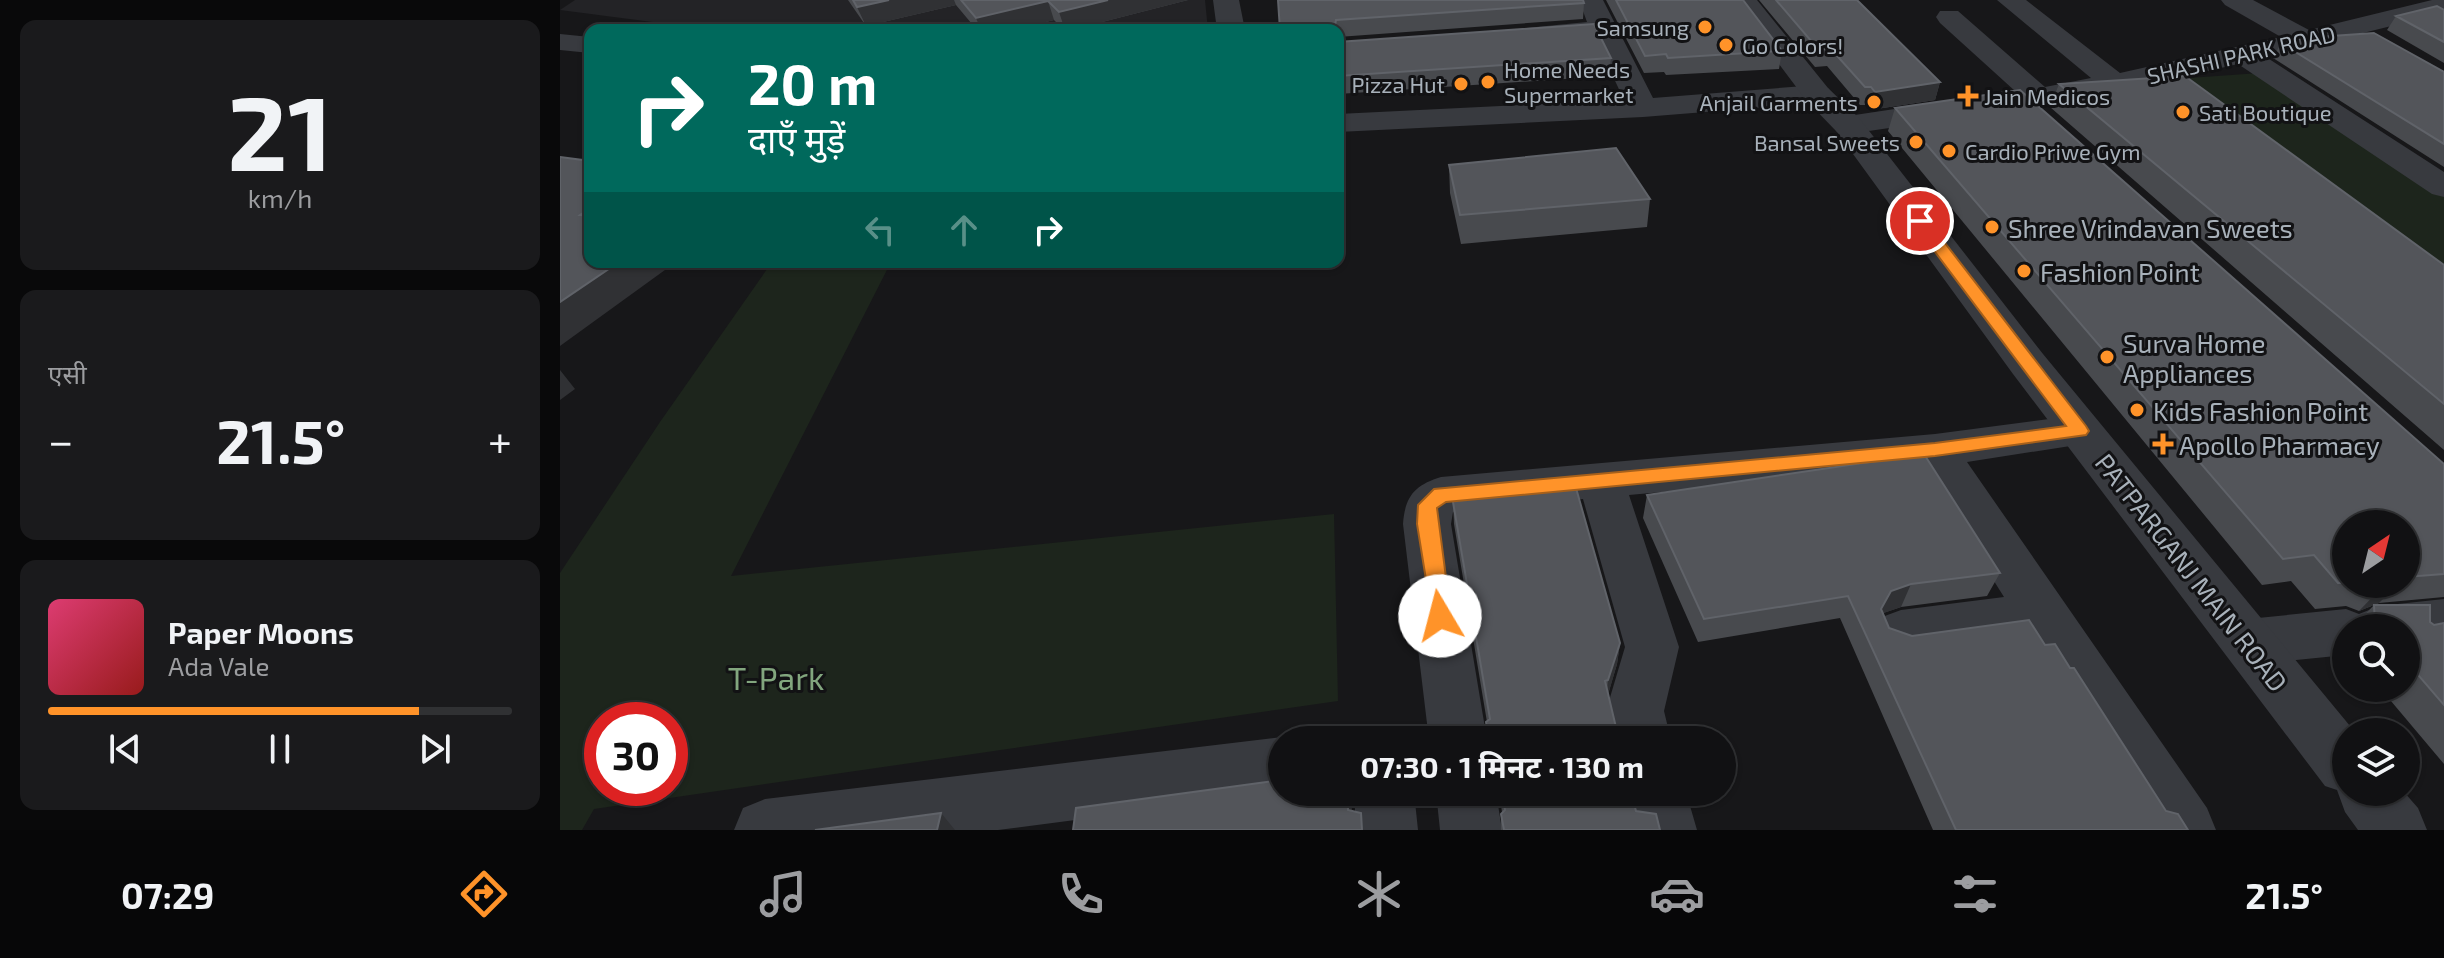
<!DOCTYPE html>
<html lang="hi">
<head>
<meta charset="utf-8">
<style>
	body { margin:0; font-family:"Exo 2","Noto Sans Devanagari",sans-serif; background:#1a1a1c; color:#f1f3f6; height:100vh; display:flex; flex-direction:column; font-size:30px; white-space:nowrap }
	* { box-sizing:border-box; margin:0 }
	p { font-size:26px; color:#9c9da0 }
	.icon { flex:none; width:44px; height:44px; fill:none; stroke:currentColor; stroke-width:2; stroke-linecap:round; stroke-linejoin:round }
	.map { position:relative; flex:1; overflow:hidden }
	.details { display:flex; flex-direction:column; gap:20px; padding:20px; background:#09090a; width:560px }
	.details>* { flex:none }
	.top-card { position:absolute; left:24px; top:24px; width:760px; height:244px; border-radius:16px; box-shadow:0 2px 6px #0004,0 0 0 2px #303133; background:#00695c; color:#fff; overflow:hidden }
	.needle { width:52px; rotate:35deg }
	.tools { position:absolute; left:1772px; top:510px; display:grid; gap:16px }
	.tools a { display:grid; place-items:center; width:88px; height:88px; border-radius:50%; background:#111113; box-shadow:0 2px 6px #0004,0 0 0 2px #303133; font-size:40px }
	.speed { position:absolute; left:24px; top:702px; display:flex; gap:16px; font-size:40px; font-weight:700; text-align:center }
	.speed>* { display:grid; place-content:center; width:104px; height:104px; border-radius:50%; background:#111113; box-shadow:0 2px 6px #0004,0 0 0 2px #303133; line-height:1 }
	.speed .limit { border:12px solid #d22; background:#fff; color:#111 }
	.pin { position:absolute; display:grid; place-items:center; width:68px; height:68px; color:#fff; margin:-34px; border:4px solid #fff; border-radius:50%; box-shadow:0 2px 8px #0007 }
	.me { position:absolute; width:88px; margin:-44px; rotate:352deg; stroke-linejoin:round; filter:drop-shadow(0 0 6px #0008) }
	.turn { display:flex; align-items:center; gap:28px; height:168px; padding:0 32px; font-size:36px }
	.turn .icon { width:104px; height:104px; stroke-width:2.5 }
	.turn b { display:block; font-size:56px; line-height:68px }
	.lanes { display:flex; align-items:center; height:76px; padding:0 32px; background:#0003; justify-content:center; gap:40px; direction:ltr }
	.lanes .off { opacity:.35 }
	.big { font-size:60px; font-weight:700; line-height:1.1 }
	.details .card { flex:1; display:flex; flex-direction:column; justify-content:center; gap:12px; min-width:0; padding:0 28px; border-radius:16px; background:#1a1a1c }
	.details .dial { align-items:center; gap:0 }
	.dial b { font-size:104px; line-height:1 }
	.song { display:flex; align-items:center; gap:24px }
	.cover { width:96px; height:96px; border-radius:12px; background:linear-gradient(135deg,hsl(340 70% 55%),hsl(0 70% 35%)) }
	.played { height:8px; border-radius:4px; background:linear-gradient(90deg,#ff9329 80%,#303133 80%) }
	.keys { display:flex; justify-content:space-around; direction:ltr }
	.heat { display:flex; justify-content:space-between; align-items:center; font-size:44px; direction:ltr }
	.trip { position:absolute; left:708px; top:726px; width:468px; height:80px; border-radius:40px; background:#111113; box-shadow:0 2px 6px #0004,0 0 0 2px #303133; font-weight:700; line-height:80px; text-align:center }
	.menu { display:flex; height:128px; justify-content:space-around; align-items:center; background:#070708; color:#9c9da0 }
	.menu .icon { width:56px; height:56px }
	.menu .on { color:#ff9329 }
	.menu b { font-size:36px; color:#f1f3f6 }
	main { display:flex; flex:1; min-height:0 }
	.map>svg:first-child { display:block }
	.built { fill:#232326 }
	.green { fill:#1d251c; fill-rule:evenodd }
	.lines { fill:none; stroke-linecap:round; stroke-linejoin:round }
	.minor { fill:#383a3f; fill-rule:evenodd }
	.tertiary { fill:#383a3f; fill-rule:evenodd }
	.wall { fill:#484a4e; fill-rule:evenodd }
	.shaded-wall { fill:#303134 }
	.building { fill:#53555a; stroke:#606369; stroke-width:2 }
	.route { fill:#ff9329; stroke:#a6601b; stroke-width:2 }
	.poi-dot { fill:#ff9329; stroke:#121214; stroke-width:3 }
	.labels { text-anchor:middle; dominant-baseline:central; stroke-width:6; stroke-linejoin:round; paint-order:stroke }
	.far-poi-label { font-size:22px; fill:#a8b1ba; stroke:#121214; text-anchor:start }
	.far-street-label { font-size:22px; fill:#a8b1ba; stroke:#121214 }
	.poi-label { font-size:26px; fill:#a8b1ba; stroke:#121214; text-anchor:start }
	.street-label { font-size:26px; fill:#a8b1ba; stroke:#121214 }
	.near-park-label { font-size:32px; fill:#82a67e; stroke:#121214 }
</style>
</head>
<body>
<main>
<section class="details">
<div class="card dial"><b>21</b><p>km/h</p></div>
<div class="card"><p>एसी</p>
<div class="heat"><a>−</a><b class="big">21.5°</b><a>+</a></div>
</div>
<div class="card">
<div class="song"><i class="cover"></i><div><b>Paper Moons</b><p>Ada Vale</p></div></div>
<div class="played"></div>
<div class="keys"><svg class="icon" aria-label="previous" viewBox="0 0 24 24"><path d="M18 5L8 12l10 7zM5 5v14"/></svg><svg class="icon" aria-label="pause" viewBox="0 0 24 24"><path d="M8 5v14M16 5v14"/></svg><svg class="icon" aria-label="next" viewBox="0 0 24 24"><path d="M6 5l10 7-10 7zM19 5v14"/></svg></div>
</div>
</section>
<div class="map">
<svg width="1884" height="830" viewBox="0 0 1884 830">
	<rect width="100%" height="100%" fill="#171719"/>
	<path class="built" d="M15,0H645L648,30H154L0,10Z"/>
	<path class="green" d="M1700,73L1884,197V266L1629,78Z
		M212,262H331L171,576L774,514L778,701L34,809L22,830H0V573L100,422ZM42,720H110V788H42Z"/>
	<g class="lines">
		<path class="minor" d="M653,0H679L685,30H657Z
			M1019,0H1043L1093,98L1257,85L1268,88L1272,94L1268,100L1257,103L1083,117L778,132V114L1064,100L1035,38L976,42L966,40L962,34L966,28L1027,22Z
			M1437,0H1466L1560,73L1721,37L1665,5L1661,0H1693L1749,30L1872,0H1884V13L1706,57L1884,172V197L1872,194L1678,64C1549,95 1419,115 1288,134L1277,132L1272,125L1277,118L1288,116L1455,91L1380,23L1376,17L1380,11H1398L1485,87L1531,78Z
			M0,34L30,37V53L0,50Z
			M1520,415L1536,420L1542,431L1536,442L1407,462L1647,808L1656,830H1589L1469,638L1341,656L1322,649L1314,633L1322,617L1341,610L1444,597L1363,468L1069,495L1119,647L1104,711L1111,740H1053L1046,711L1065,647L1023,499L893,512L891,524L927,740H869L843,524C845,496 855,485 881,477L1375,434Z
			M1884,599V643L1846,647V628H1786V655L1688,665L1669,658L1661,642L1669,626L1688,619L1786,609L1799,614L1819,606Z
			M722,737L729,740H722V793L438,830H174L183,808L205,799Z
			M794,792H854L858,830H796Z
			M876,792H936L942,830H880Z
			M1066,792H1126L1137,830H1075Z"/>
		<path class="tertiary" d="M1171,0H1197L1268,88L1299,118L1483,354L1795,732H1786V792H1844L1858,808L1867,830H1798L1785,812L1777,790L1765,786L1453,374L1277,132L1246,100Z"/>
	</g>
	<path class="wall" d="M288,0H628L511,30H504L494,20L453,30H417L396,5L306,26Z
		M718,0L1024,3L1023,19L778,37V30H720Z
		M1046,0H1183L1222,51L1219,69L1106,75L1104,72L1084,73Z
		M1199,0H1297L1380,82L1375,100L1310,110L1306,105H1300L1267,66L1255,67Z
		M1884,10V63L1827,30L1836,16Z
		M778,42L1051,58L1049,76L778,94Z
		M1721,43L1884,72V167L1713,58Z
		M1499,84L1884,265V450L1490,107Z
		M1335,108L1884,464V597L1819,603L1799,611L1786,606L1755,609L1731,581L1702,585L1328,131ZM1786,524H1846V584H1786Z
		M889,165L1090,199L1087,227L901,244L890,193Z
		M1087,495L1440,573L1427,596L1341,607L1323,613L1329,628L1352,636L1485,645L1510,668L1606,811L1628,830H1373L1280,618L1138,642L1083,518Z
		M893,502L1060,643L1057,664L1048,694L1059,740H927V722L894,524Z
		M1814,605L1870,622L1874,625L1884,623V764L1820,688H1846V628H1792Z
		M939,792H1071L1076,811L1100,830H941V814L942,812Z"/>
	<path class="shaded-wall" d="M329,0H394L396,5L306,26L297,7Z
		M548,0H628L511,30H505L499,12Z
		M488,1L494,20L453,30H421L416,18Z
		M1380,82L1375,100L1310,110L1315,92Z
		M30,208V228L20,215Z
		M59,262H116L0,346V302Z
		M0,370L15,389L0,400Z
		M1351,584L1341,607L1321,614V609L1331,591Z
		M1827,584H1838L1819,603L1799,611L1824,585Z
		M1060,643L1057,664L1046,702L1048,680Z
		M788,792H791L793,830L788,810Z
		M381,813L395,830H377Z"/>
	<path class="building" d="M293,0H329L297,7Z
		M401,0H548L499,12L488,1L416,18Z
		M718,0H1023L1024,3L776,20L774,30H720Z
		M1056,0H1183L1222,51L1108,58L1106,54L1085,56Z
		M1216,0H1297L1380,82L1315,92L1311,87H1305L1271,49H1258Z
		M1877,6L1884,10V42L1836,16Z
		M1034,24L1051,58L778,76V42Z
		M1814,33L1884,72V144L1721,43L1743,38Z
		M1625,76L1884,265V404L1499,84Z
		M1460,90L1884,464V574L1846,577V524H1786V583H1778L1754,555L1723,559L1335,108Z
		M1056,148L1090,199L900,215L889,165Z
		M0,157L30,161V208L20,215L30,216V262H59L0,302Z
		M1364,454L1440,573L1351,584L1331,591L1321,609L1329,628L1352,636L1469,620L1485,645L1495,644L1510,668H1514L1606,811L1618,814L1628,830H1396L1288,596L1144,619L1087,495Z
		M1014,481L1060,643L1048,680L1045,681L1059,740H929L926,722L930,719L893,502L895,493Z
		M1814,605H1870V622L1874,625L1884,623V705L1846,661V628H1817L1815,625Z
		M722,780V792H788V810L801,813L802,830H513L516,808Z
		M942,792H1071L1076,811L1096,814L1100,830H944L941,814L945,810Z
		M381,813L377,830H255Z"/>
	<path class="route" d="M1360,216L1365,217L1526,426L1529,431L1526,435L1375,456L886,502L877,508L891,616L888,623L880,626L873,623L857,524L858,505L874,489L1375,443L1506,426L1354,224L1352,221Z"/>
	<g class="poi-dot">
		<circle cx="1145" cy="27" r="8"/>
		<circle cx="1166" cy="45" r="8"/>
		<circle cx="928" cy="82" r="8"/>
		<circle cx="901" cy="84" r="8"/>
		<path d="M1404 84h8v8h8v8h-8v8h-8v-8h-8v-8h8z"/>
		<circle cx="1314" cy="102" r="8"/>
		<circle cx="1623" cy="112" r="8"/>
		<circle cx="1356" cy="142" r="8"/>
		<circle cx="1389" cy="151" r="8"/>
		<circle cx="1432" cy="227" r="8"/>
		<circle cx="1464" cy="271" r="8"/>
		<circle cx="1547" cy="357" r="8"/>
		<circle cx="1577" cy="410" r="8"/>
		<path d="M1599 432h8v8h8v8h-8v8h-8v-8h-8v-8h8z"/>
	</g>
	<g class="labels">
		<g class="far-poi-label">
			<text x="1129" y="27" text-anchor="end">Samsung</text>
			<text x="1182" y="45">Go Colors!</text>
			<text x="944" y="69">Home Needs<tspan x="944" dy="25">Supermarket</tspan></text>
			<text x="885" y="84" text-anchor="end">Pizza Hut</text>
			<text x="1424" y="96">Jain Medicos</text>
			<text x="1298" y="102" text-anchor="end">Anjail Garments</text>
			<text x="1639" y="112">Sati Boutique</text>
			<text x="1340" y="142" text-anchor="end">Bansal Sweets</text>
			<text x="1405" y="151">Cardio Priwe Gym</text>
		</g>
		<g class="far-street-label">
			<text transform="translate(1681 54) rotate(-13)">SHASHI PARK ROAD</text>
		</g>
		<g class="poi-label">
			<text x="1448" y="227">Shree Vrindavan Sweets</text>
			<text x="1480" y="271">Fashion Point</text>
			<text x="1563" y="342">Surva Home<tspan x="1563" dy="30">Appliances</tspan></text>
			<text x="1593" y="410">Kids Fashion Point</text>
			<text x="1619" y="444">Apollo Pharmacy</text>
		</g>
		<g class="street-label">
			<text transform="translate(1632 572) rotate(52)">PATPARGANJ MAIN ROAD</text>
		</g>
		<g class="near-park-label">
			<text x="216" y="677">T-Park</text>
		</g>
	</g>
</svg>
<div class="tools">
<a><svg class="needle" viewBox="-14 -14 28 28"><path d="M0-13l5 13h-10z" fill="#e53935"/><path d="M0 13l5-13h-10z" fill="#9c9da0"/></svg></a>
<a><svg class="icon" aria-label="search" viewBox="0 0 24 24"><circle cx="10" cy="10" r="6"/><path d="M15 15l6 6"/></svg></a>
<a><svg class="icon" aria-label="layers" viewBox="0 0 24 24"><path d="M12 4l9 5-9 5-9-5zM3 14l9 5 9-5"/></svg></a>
</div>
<div class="speed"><div class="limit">30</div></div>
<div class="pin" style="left:1360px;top:221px;background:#d93025"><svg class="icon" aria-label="arrive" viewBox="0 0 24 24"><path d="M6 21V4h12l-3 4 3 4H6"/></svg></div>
<svg class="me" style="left:880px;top:616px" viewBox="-20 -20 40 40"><circle r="19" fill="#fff"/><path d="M0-13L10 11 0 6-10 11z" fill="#ff9329"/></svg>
<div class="trip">07:30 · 1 मिनट · 130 m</div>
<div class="top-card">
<div class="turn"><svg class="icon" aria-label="right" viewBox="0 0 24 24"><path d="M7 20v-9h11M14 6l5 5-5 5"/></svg><div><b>20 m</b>दाएँ मुड़ें</div></div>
<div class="lanes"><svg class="icon off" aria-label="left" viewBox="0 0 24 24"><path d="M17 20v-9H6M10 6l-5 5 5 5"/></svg><svg class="icon off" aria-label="ahead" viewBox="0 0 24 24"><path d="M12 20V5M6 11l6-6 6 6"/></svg><svg class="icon" aria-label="right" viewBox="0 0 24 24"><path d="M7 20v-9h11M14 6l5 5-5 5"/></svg></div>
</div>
</div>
</main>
<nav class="menu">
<b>07:29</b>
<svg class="icon on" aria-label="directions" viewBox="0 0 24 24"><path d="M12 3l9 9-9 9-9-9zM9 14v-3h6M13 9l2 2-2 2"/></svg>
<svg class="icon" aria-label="music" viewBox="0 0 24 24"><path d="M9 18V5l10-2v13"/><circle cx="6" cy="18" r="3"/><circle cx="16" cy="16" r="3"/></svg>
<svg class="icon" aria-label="phone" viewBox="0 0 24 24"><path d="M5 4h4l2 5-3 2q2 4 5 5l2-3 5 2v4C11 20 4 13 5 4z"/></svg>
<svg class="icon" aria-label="climate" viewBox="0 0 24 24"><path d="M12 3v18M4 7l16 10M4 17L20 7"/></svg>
<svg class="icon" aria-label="car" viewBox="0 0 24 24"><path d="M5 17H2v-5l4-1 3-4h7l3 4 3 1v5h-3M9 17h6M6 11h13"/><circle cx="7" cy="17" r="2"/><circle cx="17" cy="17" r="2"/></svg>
<svg class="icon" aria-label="filters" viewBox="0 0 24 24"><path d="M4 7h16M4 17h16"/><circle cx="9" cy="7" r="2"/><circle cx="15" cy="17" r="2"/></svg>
<b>21.5°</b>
</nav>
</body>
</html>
